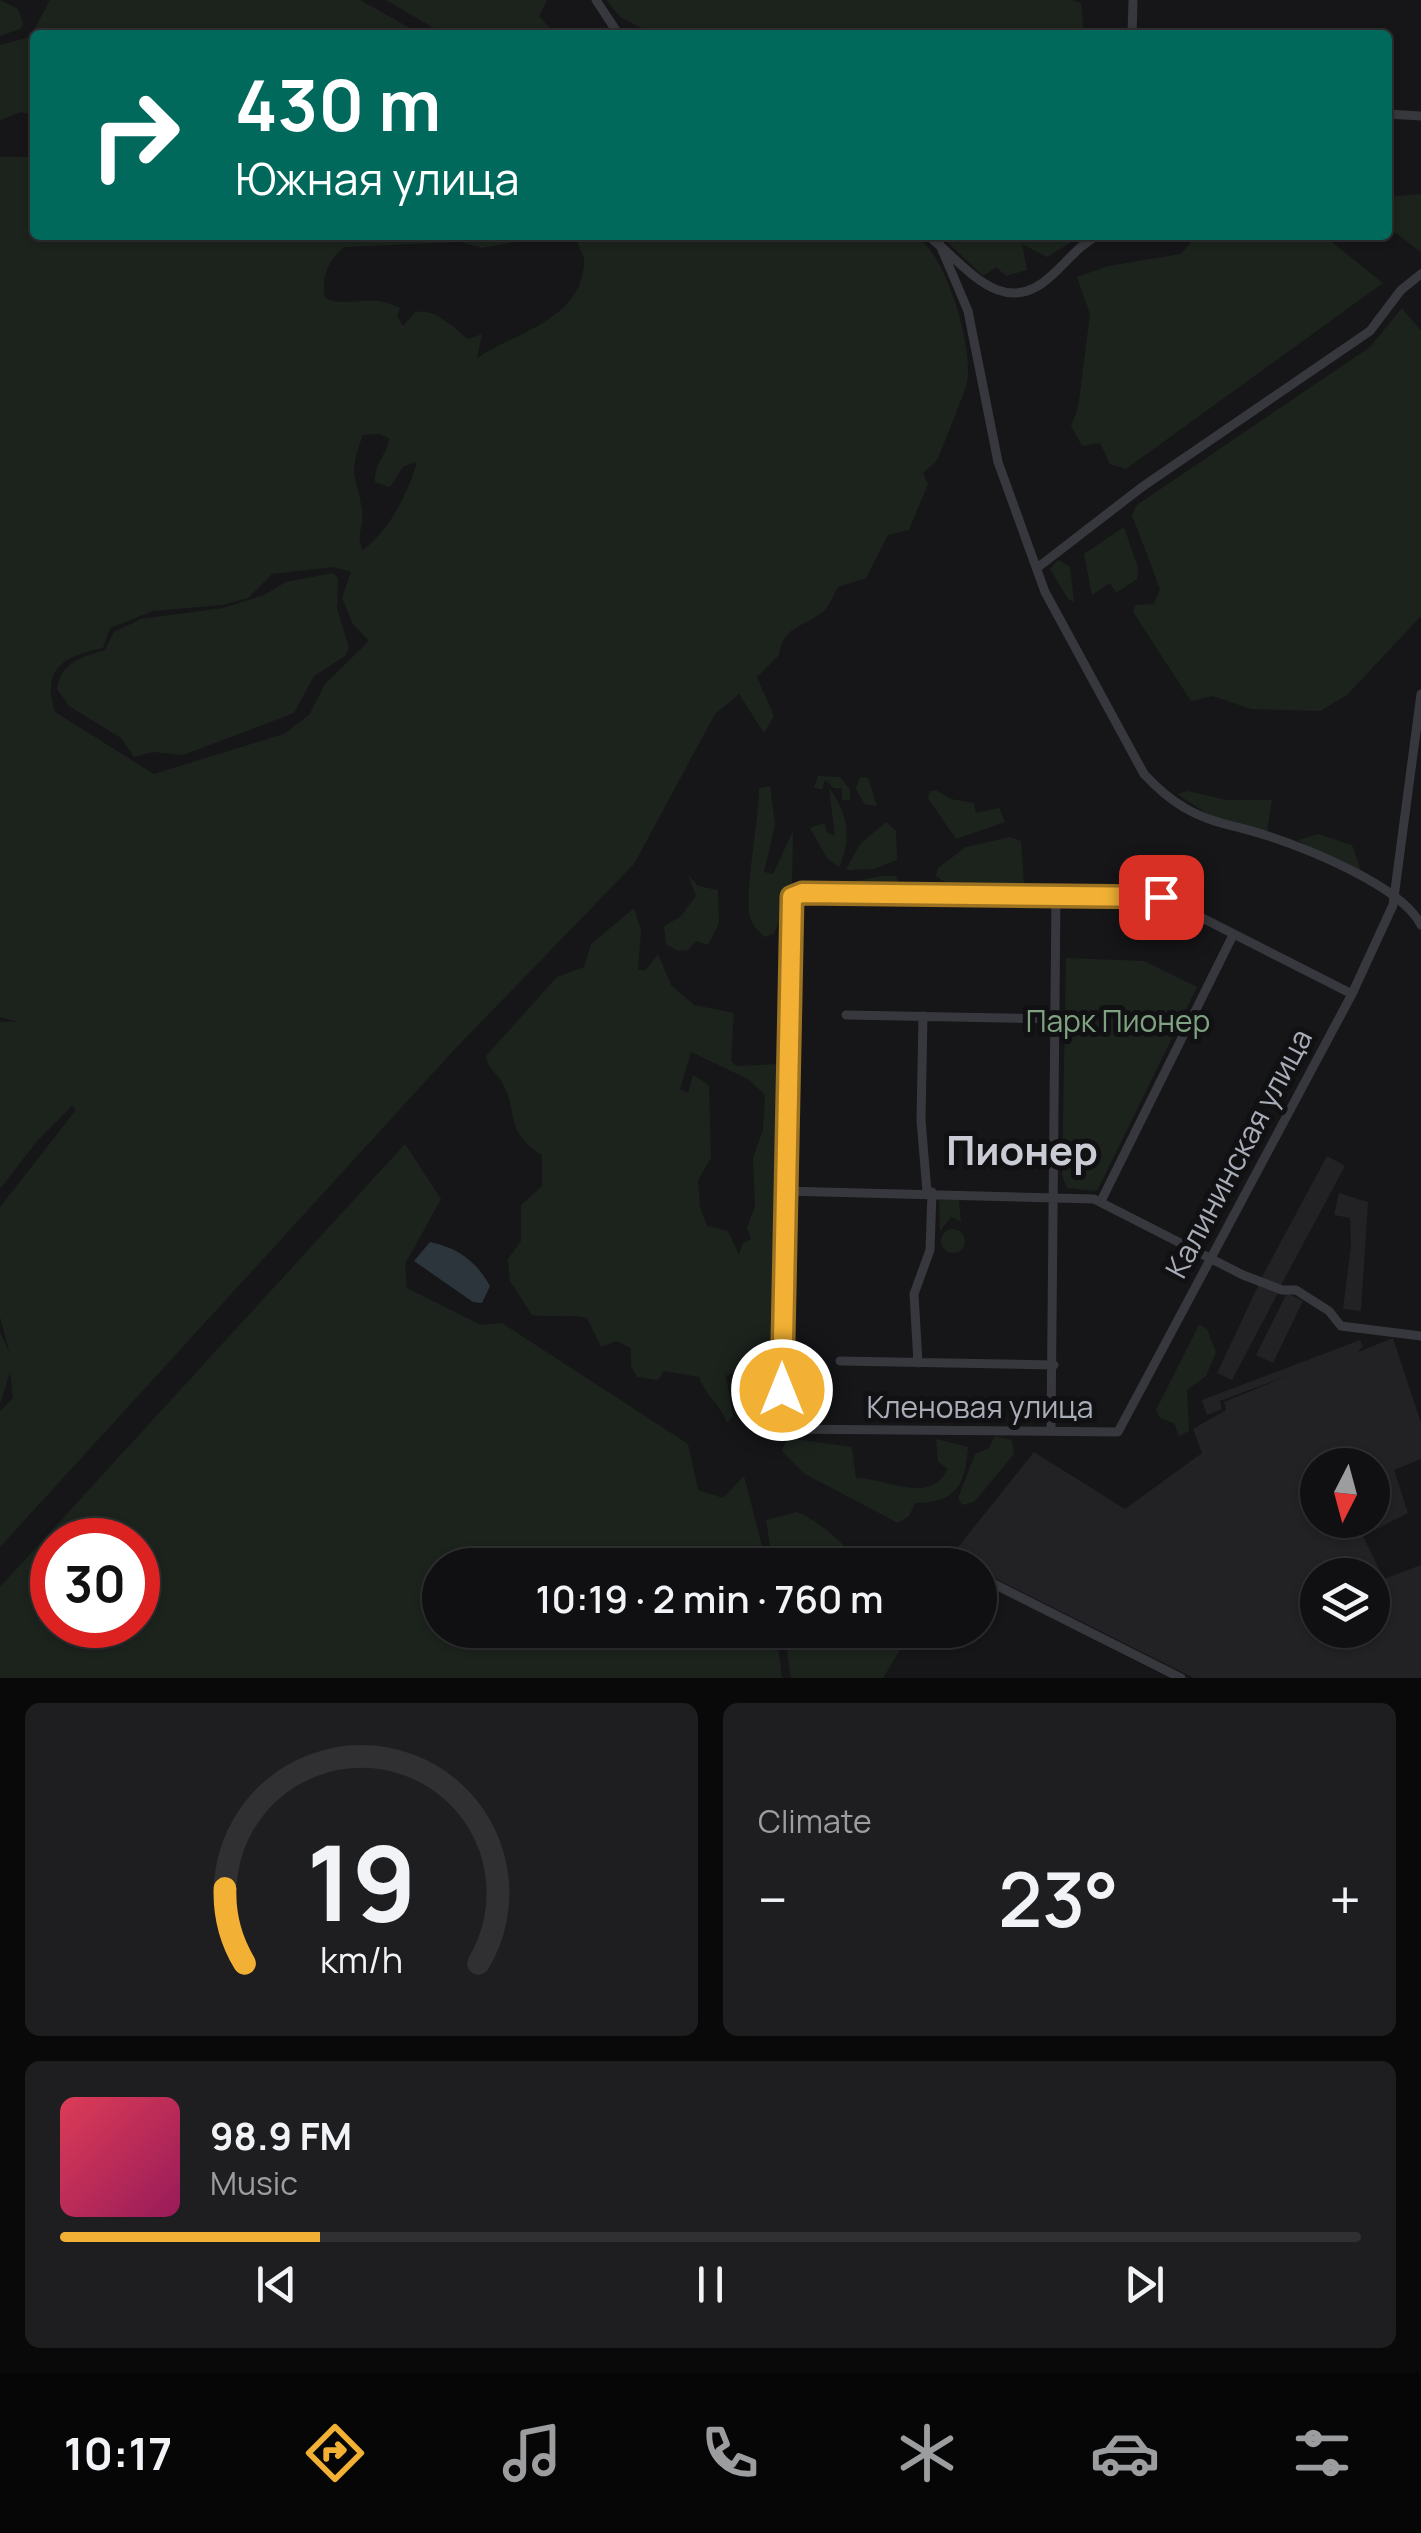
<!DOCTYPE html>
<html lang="en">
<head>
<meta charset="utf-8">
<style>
	body { margin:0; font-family:Manrope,sans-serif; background:#1e1e20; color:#f1f3f6; height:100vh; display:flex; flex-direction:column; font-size:38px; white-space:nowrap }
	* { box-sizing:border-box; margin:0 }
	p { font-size:32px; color:#9c9d9f }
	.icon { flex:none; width:55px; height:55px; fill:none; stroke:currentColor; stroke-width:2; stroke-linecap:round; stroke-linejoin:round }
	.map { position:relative; height:1678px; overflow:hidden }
	.sheet { display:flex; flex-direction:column; gap:25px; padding:25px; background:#09090a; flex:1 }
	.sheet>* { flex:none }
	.top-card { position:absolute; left:30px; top:30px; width:1362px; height:210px; border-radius:10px; box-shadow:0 2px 8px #0004,0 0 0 2px #303032; background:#00695c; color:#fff; overflow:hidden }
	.needle { width:65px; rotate:186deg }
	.controls { position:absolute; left:1300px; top:1448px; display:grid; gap:20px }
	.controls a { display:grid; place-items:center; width:90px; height:90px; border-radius:50%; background:#101012; box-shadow:0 2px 8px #0004,0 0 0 2px #303032; font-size:50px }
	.speed { position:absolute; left:30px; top:1518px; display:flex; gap:20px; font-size:50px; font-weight:700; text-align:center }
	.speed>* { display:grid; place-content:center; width:130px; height:130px; border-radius:50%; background:#101012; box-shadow:0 2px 8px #0004,0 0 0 2px #303032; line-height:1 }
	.speed .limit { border:15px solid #d22; background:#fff; color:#111 }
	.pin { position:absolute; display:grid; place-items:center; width:85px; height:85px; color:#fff; margin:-42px; border-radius:20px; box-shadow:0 5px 15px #0006 }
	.me { position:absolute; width:110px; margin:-55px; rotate:0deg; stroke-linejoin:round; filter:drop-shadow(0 0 8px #0008) }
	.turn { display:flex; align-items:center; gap:35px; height:210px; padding:0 40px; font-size:45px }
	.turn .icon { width:130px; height:130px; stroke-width:2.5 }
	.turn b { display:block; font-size:70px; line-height:85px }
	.big { font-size:75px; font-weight:600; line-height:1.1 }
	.sheet .widget { flex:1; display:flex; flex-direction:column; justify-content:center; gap:15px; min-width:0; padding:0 35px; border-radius:15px; background:#1e1e20 }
	.sheet .dial { align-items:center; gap:0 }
	.dial svg { height:260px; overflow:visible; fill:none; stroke:#303032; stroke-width:7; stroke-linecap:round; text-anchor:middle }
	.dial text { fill:#f1f3f6; stroke:none }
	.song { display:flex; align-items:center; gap:30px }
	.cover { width:120px; height:120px; border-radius:15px; background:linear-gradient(135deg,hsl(350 70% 55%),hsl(330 70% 35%)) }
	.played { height:10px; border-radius:5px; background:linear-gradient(90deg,#f2b134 20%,#303032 20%) }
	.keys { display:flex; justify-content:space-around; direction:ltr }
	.heat { display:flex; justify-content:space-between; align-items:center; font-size:55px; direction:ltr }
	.sheet .tiles { flex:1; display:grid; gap:25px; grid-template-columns:1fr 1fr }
	.widget:last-child { grid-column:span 2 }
	.trip { position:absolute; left:422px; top:1548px; width:575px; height:100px; border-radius:50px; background:#101012; box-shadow:0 2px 8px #0004,0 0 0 2px #303032; font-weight:600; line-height:100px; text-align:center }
	.tabs { display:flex; height:160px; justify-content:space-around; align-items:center; background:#060607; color:#9c9d9f }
	.tabs .icon { width:70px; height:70px }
	.tabs .selected { color:#f2b134 }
	.tabs b { font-size:45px; color:#f1f3f6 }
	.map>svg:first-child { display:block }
	.built { fill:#222225; fill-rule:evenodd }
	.green { fill:#1c231d; fill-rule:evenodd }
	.water { fill:#2c353c }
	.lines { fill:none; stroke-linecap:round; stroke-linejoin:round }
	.street { stroke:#37383d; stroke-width:9 }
	.route-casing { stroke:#9d7322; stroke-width:25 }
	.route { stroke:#f2b134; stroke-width:18 }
	.labels { text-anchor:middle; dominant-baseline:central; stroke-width:10; stroke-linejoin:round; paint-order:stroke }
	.park-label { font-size:30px; fill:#7fa381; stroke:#111113 }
	.street-label { font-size:30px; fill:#a8adb8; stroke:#111113 }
	.district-label { font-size:40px; font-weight:bold; fill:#c9ccd4; stroke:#111113 }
</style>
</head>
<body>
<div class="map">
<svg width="1421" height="1678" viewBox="0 0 1421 1678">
	<rect width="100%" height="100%" fill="#161618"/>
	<path class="built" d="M1327,1156L1345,1166L1280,1287L1262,1277Z
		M1339,1193L1368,1202L1361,1311L1343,1309L1351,1246L1350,1218L1334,1215Z
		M1260,1282L1279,1291L1232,1380L1217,1373Z
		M1287,1293L1303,1301L1273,1363L1256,1355Z
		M1393,1338L1421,1423V1459L1394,1470L1408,1513L1363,1536L1384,1579L1421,1565V1678H1194L980,1571V1565L951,1556L1034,1452L1125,1509L1202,1453L1193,1429L1226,1410L1224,1402L1287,1376L1220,1401L1222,1409L1207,1415L1202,1400L1360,1340L1363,1346L1358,1352ZM1318,1465H1372V1520H1318ZM1318,1575H1372V1630H1318Z"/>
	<path class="green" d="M0,0L18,9L23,24L20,29L0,36Z
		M50,0H360L422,35H35V116L21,112L0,120V45L30,37Z
		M386,0H547L539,16L556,35H446Z
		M606,0H1072L1081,3L1084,35H655L620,17Z
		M0,157H35V235H555L482,248L461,242L345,247C328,259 321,278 325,298C347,309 370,292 400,308L397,316L403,326L415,312C435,308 453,327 468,339L482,334L477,358C514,333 581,320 584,264C585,252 576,247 576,235H914C946,251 974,349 967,383C966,389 942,449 939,456C936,463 928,468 923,473L928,484L909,530L888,535L866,578L838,587C834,594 830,604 825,610C807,627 783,624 779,655L757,677L774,716L764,733L739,694L715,714L634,864L453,1051L0,1547V1411L13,1398L10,1372L0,1404V1332L10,1354L0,1317V1207L76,1110L72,1106L37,1141L0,1189V1022H18L0,1017ZM379,434L389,438C389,453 375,459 375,482L390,487L403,467L415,462L416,466C406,497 389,530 363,550C355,536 364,527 362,512C358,474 346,478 363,435ZM333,567L351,572L342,598L353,624L369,641L325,684L309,715L284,734L154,774L55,712C41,669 63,656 103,648L110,628L153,611L222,605L248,598L272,574Z
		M1421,194V252L1388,227V197Z
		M940,235H1083L1047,257L1022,244L1027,270L1006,276L996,267L983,276Z
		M1189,235H1323L1383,283L1126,469L1110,464L1100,443L1082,446L1071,426L1078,408L1090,314L1077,277L1108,266L1181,254L1191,242Z
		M1402,308L1421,331V616L1347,695L1320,711L1251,709L1213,696L1191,701L1133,612L1135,605L1154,604L1160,589L1132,515L1137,505L1370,347Z
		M1124,527L1138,568L1137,579L1116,593L1110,583L1092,595L1084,554Z
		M1058,560L1070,567L1074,602L1068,599L1050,569Z
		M333,573L338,578L337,608L349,648L345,656L314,676L294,713L183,755L153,752L134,757L121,738L69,706L57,689C61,662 82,657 105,650L114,632L141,619L223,608L264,595L286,582Z
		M818,776L840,777L850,790V800H842V788H834L825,780L822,789L814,788Z
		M860,777L868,778L877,806L864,804L856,788Z
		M770,786L775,825L764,872L773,874L793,831L792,887L774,934L764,937C759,931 752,925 750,918C744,891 759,823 759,788Z
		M829,788C847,812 853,837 839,867L827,858L810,828L824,823L827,832L835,836Z
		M936,790L951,799L974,803L976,813L999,808L1005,822L956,839L928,798L930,791Z
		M1188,791L1226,800H1272L1267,831L1215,819L1177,794Z
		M886,822L896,831L897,860L873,869L846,870L860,844Z
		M1318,834L1352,845L1362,873L1330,863L1298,840Z
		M1010,837L1021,841L1024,883L952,887L936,876L938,868L966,847Z
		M688,875L698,886L718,890L719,923L708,945L696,941L688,950L678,951L666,944L664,926L680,917L696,896Z
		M881,876H896L899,886L852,891L851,882Z
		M634,908L641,930L638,970H646L658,954L671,985L694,1005L734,1013L731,1060L736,1066L781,1064L775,1426L763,1433C739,1421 753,1390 742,1369L726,1376L733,1416L727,1422C720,1404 705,1395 699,1377L664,1371L658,1380L637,1377L631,1366V1348L616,1341L601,1347L587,1318C568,1313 552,1318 532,1315L510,1281L508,1259L521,1241V1205L542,1186V1155C504,1132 519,1114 503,1084C497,1072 488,1070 486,1056L557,977L584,967L591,944ZM691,1052L748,1079L765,1095L763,1130L753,1158L755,1206L747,1228L751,1239L743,1243L739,1255L728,1231L707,1226L700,1207L698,1180L711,1158L709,1085L693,1075L688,1093L680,1089Z
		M1066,958L1144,961L1197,987L1097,1191L1067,1188L1062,1175Z
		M405,1144L441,1199L405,1264L407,1288L481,1325L502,1323L688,1444L698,1490L723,1498L744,1476L767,1565H440V1630H776L782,1678H0V1587ZM52,1540H138V1625H52Z
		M939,1199L959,1200L961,1222L951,1217L940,1231Z
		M941 1241a12 12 0 1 1 24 0a12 12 0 1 1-24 0Z
		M1199,1325L1207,1329L1216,1352L1206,1376L1187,1390L1189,1431L1179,1436L1174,1423L1160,1418L1156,1410Z
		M995,1436L1012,1440L1014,1454L974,1502L962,1505L958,1498L975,1454L989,1448Z
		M787,1438L852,1447L856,1478C888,1478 929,1506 948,1469L938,1462L936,1439L968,1447C965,1487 956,1502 915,1503L909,1516L898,1523L805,1474L782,1451Z
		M797,1512C821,1522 845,1544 860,1565H773L766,1520Z
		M784,1630H912L883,1678H791Z"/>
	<path class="water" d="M430,1242C458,1248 476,1261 490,1286L482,1303L473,1302L414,1261Z"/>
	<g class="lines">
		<path class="street" d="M596,0L619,35
			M1132,35L1133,0
			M1388,114L1421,116
			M927,235C963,261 1001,323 1051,276C1067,262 1078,246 1098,235
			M940,245L968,311L998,462L1045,592L1144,774C1157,788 1169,799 1185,808C1210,823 1238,826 1265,835C1306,848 1402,886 1421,925
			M1037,568L1142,487L1370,331L1401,290L1421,274
			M1352,994L1161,897L802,893L792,897L782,1429L1118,1432L1352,994L1393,905L1421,694
			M846,1015L1053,1019
			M923,1016L921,1120L927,1192
			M783,1191L1094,1199L1243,1275L1282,1290H1296L1329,1311L1341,1326L1421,1336
			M1101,1201L1233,935
			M840,1361L1054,1365
			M918,1363L914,1294L930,1250L932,1192
			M1051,1430L1056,894
			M926,1553L956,1565
			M980,1577L1181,1678"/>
	</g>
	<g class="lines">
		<defs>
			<path id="route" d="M782,1390L792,897L802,893L1161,897"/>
		</defs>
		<use href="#route" class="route-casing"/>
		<use href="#route" class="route"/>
	</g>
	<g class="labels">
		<g class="park-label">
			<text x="1118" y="1020">Парк Пионер</text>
		</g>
		<g class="street-label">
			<text transform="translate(1238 1153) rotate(-62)">Калининская улица</text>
			<text x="980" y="1406">Кленовая улица</text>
		</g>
		<g class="district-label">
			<text x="1022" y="1149">Пионер</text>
		</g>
	</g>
</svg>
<div class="controls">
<a><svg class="needle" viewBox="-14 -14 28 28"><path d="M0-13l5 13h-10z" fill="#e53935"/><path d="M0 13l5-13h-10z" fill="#9c9d9f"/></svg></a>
<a><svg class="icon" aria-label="layers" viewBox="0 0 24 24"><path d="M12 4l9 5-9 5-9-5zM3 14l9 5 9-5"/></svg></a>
</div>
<div class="speed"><div class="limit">30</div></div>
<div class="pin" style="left:1161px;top:897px;background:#d93025"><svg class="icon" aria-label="arrive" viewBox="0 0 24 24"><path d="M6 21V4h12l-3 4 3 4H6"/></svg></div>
<svg class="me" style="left:782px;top:1390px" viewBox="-20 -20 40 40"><circle r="17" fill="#f2b134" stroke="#fff" stroke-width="3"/><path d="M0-11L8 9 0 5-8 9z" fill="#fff"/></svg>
<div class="trip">10:19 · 2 min · 760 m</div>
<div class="top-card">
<div class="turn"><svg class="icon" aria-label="right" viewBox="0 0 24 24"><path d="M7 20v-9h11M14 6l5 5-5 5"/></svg><div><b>430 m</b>Южная улица</div></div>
</div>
</div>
<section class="sheet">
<div class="tiles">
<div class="widget dial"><svg viewBox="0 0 100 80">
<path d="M14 69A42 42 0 1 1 86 69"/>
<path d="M14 69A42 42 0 0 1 8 46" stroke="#f2b134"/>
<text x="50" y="56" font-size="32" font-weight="700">19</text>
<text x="50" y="72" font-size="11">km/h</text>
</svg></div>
<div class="widget"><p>Climate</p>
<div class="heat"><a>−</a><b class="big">23°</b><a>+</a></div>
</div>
<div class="widget">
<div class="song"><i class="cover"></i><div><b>98.9 FM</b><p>Music</p></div></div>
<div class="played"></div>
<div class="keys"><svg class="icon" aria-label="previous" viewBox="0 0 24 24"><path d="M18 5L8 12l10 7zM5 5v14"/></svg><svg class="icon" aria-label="pause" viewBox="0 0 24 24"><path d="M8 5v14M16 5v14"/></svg><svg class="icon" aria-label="next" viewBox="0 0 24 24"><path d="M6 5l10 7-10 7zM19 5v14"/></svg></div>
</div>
</div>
</section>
<nav class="tabs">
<b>10:17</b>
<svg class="icon selected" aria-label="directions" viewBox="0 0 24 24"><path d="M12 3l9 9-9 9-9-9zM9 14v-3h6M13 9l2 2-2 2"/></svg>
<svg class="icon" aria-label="music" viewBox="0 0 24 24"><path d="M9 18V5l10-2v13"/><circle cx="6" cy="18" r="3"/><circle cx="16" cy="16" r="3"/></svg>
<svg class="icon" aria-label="phone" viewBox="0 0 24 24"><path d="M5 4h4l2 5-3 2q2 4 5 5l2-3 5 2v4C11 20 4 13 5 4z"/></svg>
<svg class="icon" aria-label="climate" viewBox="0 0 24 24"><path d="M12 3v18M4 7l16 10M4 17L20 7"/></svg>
<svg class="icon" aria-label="car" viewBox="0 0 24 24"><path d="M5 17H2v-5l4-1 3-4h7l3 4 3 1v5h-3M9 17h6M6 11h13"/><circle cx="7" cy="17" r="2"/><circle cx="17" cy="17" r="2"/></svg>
<svg class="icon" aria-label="filters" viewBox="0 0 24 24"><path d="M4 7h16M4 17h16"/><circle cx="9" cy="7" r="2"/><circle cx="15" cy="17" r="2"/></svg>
</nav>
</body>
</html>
